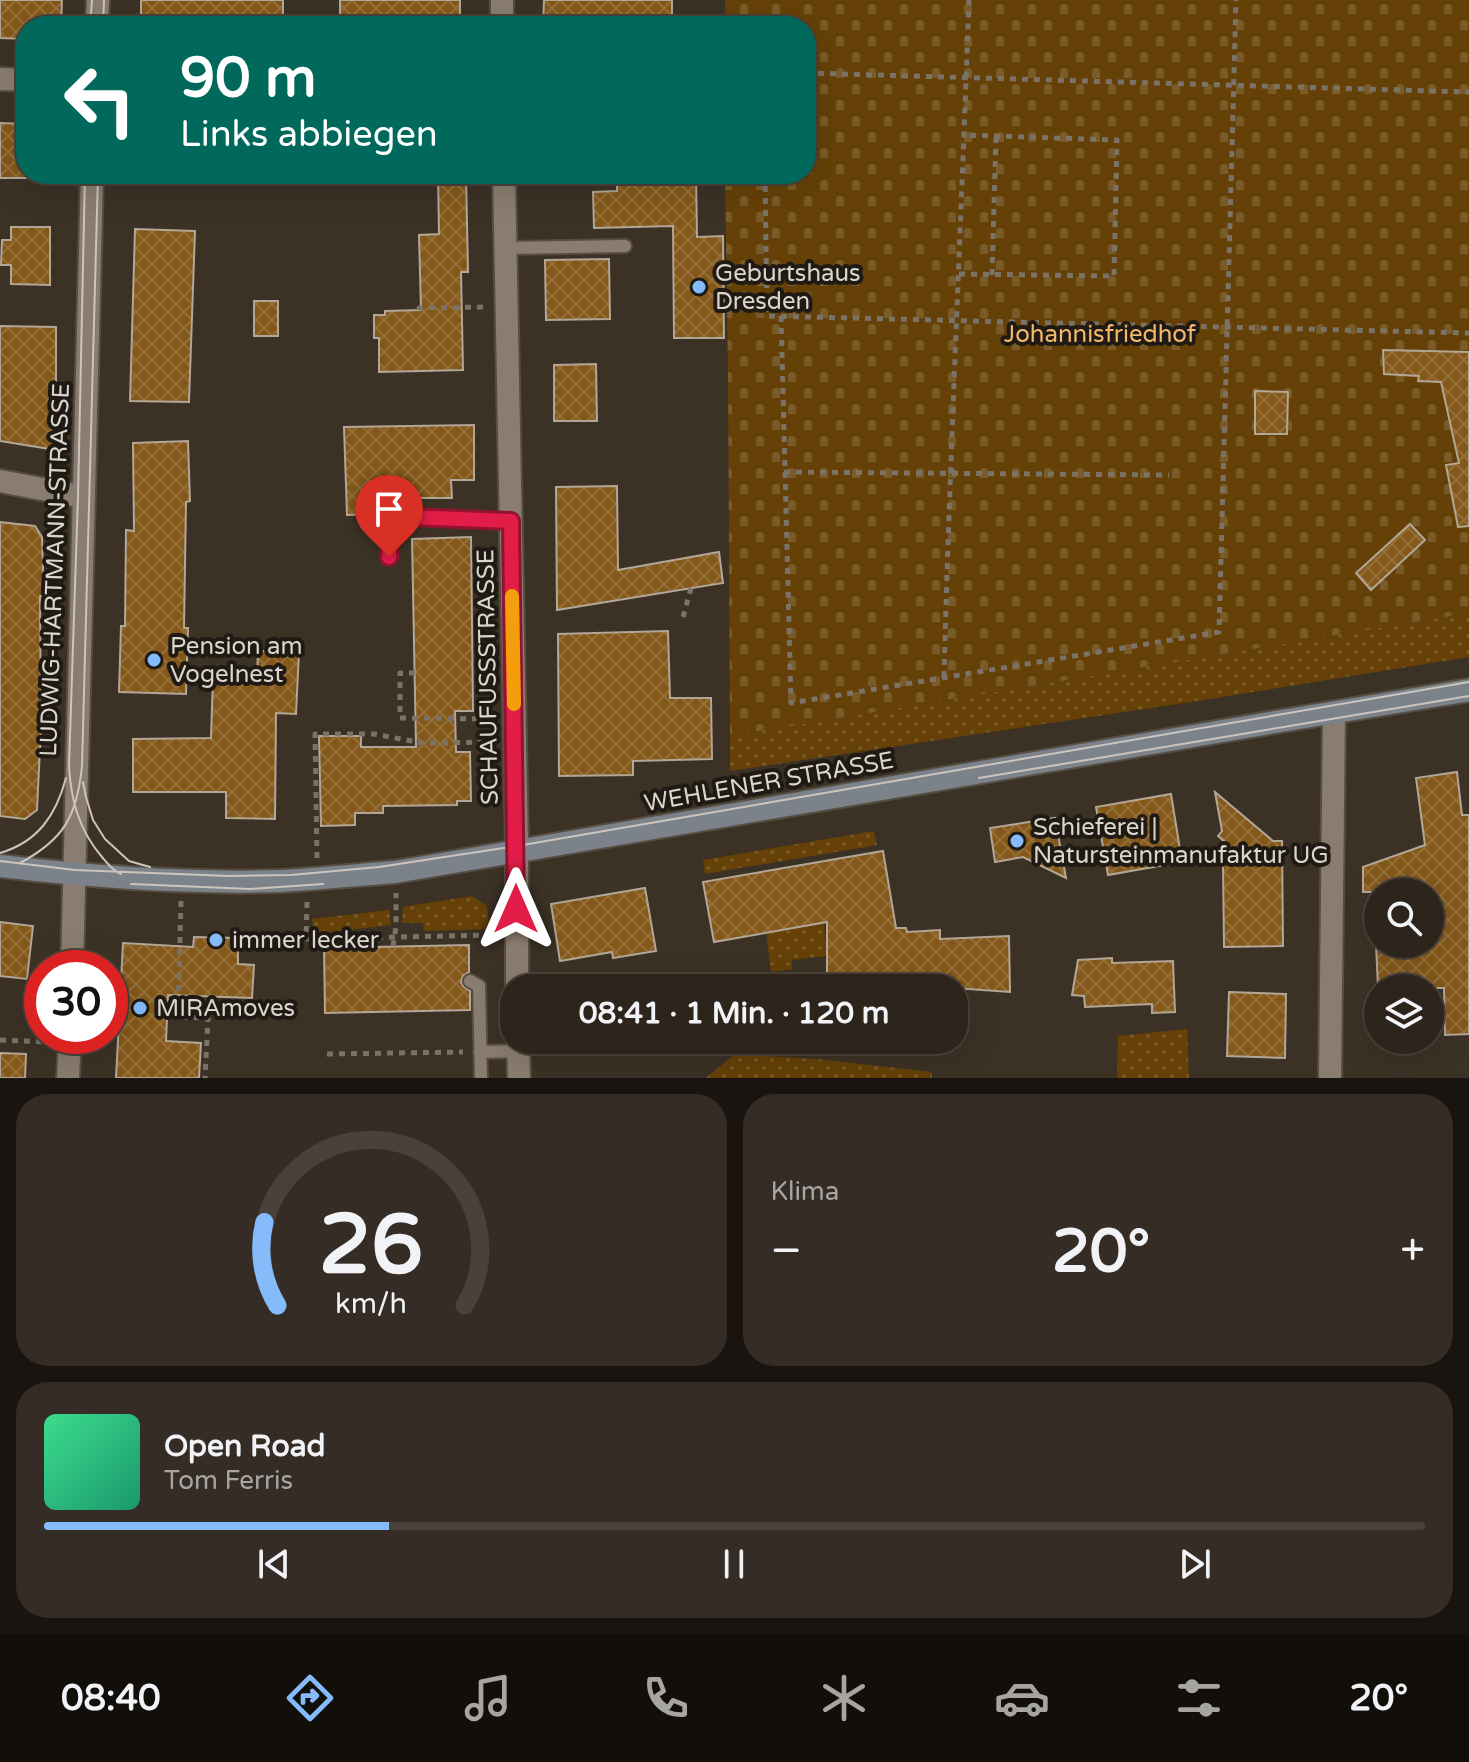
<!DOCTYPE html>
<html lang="de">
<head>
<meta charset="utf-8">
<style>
	body { margin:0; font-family:"Varela Round",sans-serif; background:#352d25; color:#f1f3f6; height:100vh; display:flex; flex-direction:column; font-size:30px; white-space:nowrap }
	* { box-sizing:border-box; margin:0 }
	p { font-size:26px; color:#a7a5a3 }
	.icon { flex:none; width:44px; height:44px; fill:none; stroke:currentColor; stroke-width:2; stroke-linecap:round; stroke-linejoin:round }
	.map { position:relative; height:1078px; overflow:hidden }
	.drawer { display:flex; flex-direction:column; gap:16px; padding:16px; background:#19140f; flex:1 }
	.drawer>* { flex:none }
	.guide { position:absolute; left:16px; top:16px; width:800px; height:168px; border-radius:32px; box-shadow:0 8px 32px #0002,0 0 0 2px #48423b; background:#00695c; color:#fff; overflow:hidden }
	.fabs { position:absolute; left:1364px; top:878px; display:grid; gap:16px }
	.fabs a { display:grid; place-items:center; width:80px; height:80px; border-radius:50%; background:#2d251c; box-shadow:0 8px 32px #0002,0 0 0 2px #48423b; font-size:40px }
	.speed { position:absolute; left:24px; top:950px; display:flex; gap:16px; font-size:40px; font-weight:700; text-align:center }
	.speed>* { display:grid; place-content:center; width:104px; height:104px; border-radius:50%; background:#2d251c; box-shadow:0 8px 32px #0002,0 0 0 2px #48423b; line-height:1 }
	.speed .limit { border:12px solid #d22; background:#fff; color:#111 }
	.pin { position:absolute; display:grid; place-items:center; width:68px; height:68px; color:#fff; margin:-82px -34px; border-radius:50% 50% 50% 0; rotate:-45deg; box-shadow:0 0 8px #0007 }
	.pin .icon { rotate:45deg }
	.me { position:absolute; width:88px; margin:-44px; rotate:0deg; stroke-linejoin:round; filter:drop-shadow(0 0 6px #0008) }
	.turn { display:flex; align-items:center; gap:28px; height:168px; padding:0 32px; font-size:36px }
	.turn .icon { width:104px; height:104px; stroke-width:2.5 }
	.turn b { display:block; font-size:56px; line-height:68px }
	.big { font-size:60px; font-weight:800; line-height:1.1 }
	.drawer .tile { flex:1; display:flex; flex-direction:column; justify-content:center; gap:12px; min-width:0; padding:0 28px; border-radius:32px; background:#352d25 }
	.drawer .dial { align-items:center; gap:0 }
	.dial svg { height:208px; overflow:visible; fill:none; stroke:#48423b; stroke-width:7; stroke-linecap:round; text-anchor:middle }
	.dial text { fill:#f1f3f6; stroke:none }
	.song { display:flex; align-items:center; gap:24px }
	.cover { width:96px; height:96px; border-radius:12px; background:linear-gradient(135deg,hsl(150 70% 55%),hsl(160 70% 35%)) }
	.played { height:8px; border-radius:4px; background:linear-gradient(90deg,#85bbfb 25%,#48423b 25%) }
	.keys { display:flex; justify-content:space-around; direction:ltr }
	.heat { display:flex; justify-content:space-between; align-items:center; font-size:44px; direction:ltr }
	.drawer .tiles { flex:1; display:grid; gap:16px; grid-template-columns:1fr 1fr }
	.tile:last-child { grid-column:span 2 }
	.trip { position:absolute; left:500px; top:974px; width:468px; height:80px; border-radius:32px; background:#2d251c; box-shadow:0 8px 32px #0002,0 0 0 2px #48423b; font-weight:800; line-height:80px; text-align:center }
	.dock { display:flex; height:128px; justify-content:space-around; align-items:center; background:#120f0b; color:#a7a5a3 }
	.dock .icon { width:56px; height:56px }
	.dock .active { color:#85bbfb }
	.dock b { font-size:36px; color:#f1f3f6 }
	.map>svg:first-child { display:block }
	.grass { fill:url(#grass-dots) }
	.cemetery { fill:url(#cemetery-stones) }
	.building { fill:url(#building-cross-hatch); stroke:#b2a697; stroke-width:2 }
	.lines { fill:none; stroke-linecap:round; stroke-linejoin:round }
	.service-casing { stroke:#564e43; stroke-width:16 }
	.minor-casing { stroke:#564e43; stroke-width:26 }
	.secondary-casing { stroke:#564e43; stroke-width:26 }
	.path { stroke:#7b7268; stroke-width:5; stroke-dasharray:6 6; stroke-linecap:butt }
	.service { stroke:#8a7d6f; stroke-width:12 }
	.minor { stroke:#8a7d6f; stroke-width:22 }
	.secondary { stroke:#7c828a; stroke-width:22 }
	.tram { stroke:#ccc4bd; stroke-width:2 }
	.route-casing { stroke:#92132f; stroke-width:20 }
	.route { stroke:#e11d48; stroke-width:14 }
	.slow { stroke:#f59e0b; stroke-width:14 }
	.poi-dot { fill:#85bbfb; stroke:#1f1a14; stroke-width:3 }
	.labels { text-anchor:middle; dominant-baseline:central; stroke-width:8; stroke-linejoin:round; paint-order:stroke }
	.poi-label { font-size:24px; fill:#dcd5ce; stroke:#1f1a14; text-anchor:start }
	.park-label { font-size:24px; fill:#f5b86a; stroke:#1f1a14 }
	.street-label { font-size:24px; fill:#dcd5ce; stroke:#1f1a14 }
</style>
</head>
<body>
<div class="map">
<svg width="1469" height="1078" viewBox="0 0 1469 1078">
	<defs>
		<pattern id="grass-dots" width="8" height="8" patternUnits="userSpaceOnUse" patternTransform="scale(2)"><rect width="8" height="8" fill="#654107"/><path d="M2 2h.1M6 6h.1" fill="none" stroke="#7a5c2a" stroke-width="1.8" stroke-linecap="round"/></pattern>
		<pattern id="cemetery-stones" width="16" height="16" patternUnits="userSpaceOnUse" patternTransform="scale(2)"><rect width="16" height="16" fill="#654107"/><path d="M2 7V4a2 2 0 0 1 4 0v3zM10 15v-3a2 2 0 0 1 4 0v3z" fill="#7a5c2a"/></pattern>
		<pattern id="building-cross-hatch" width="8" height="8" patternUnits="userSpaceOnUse" patternTransform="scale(2)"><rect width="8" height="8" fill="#845819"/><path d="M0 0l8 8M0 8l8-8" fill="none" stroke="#956f39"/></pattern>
	</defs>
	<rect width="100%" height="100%" fill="#3c3125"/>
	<path class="grass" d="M1469,613V657L1191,702L730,771V736Z
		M874,831L877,845L705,874L703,860Z
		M472,896L487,906L490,929L424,931L423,923H402L403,907Z
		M389,910L391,925L314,934L312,919Z
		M824,923L827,956L792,960V969L771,972L766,932Z
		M1187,1029L1189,1078H1117L1118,1036Z
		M735,1054L817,1059L932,1072V1078H706Z"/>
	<path class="cemetery" d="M725,0H1469V613L730,736L728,372L725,174H806V26H725Z"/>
	<path class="building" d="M0,0H62L61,26H26V39L0,38Z
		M141,0H283V26H141Z
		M340,0H460V26H340Z
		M544,0H672V26H543Z
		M0,123L26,124V178H0Z
		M438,174H466L468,272H461L463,370L379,372V338H374V315H385V311L421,310L419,235L439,234Z
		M617,174H696L697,237L723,236L724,338H674L673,226L594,228L593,192L617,191Z
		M11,227H50V285L11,284V265H1L2,240H11Z
		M135,229L195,231L189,402L130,401Z
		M609,259L610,319L546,320L545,260Z
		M254,301H278V336H254Z
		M0,326L56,327V450L0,441Z
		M1383,350L1469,352V526L1458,527L1446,465L1459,463L1441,382L1418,381L1419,376L1384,374Z
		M596,364L597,421H554V365Z
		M1255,391L1288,392L1287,434H1255Z
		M474,425V480H451L452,498H383L384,514L347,515L344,427Z
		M188,441L190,501L186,502L184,628H188L186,694L119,692L121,626H125L126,530L134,531L133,443Z
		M617,486L618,570L719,552L723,583L557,610L556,487Z
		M0,522L35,526L42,537L44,596H40L41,728L37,810L25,819L0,816Z
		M1410,524L1425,540L1371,590L1356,573Z
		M471,537L473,711H455L456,752H470L471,801H457V805L383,806V813H355V825L321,826L319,736H361V747H416L412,539Z
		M668,631L670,698H711L712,759L633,761V775L559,776L558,634Z
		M258,651L299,652L296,714L276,713L275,819L226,818V792H133V739L211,738L213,676L257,679Z
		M1457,772L1462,815H1469V1034L1445,1035L1444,988H1378L1376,944H1430V892H1363V867L1425,845L1416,778Z
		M1215,792L1273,841H1282L1283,946L1224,947L1223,864L1237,853L1218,836L1222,831Z
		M1171,794L1182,862L1108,875L1096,807Z
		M1055,818L1066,878L1023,857L995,862L990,828Z
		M883,851L896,928H906L907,932L940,930V939L1009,936L1010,992L954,988H921L922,973L852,975L851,988H827V922L714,942L703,882Z
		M645,888L656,951L613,958L612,952L560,961L551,904Z
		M0,922L33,926L27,979L0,976Z
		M194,937L238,938V964L254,965L252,998L168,995L166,1041L201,1043L199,1078H116L123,943L193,947Z
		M469,945V972L463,976L461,982L463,986L470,991V1010L325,1013L324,948Z
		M1112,958V963L1173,961L1175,1012L1152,1013V1004L1085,1007L1084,996L1072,995L1078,960Z
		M1229,992L1286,994L1285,1058L1227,1056Z
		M0,1053L26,1054L25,1078H0Z"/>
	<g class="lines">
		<defs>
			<path id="service" d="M506,248L625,246
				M389,557L390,528L409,517L511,521
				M470,981L479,986L481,1078
				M480,1052L519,1051"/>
			<path id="minor" d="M502,0V26
				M97,26L98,0
				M0,79L26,80
				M504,174L517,846V988
				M0,481L84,497
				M72,968L92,174
				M518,1040L519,1078
				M68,1078L70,1036
				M1330,1078L1334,713"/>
			<path id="secondary" d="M0,866C93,877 186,884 280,881C318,879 357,875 395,872L1281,721L1469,690"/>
		</defs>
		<use href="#service" class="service-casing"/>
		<use href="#minor" class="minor-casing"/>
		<use href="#secondary" class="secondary-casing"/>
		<path class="path" d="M806,73L1469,92
			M765,174L767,316L1469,333
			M959,274L1114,276L1117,140L964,135
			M992,275L996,136
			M419,310V308L486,307
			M781,316L791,703L1219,632L1236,0
			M784,472L1169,475
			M683,617L691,588
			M415,673H400V718L493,719
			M944,677C950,451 961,226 969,0
			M317,858L315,734H374L422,743L493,742
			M181,901L178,1017L208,1018L205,1078
			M307,902L306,939L495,935
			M393,946L396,927V893
			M0,1040L47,1042
			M327,1054L463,1052"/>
		<use href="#service" class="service"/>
		<use href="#minor" class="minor"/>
		<use href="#secondary" class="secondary"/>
		<path class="tram" d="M90,26L92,0
			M103,26L104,0
			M85,174L78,496L69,766C71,801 79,830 102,857C108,864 113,871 121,874
			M979,778L1469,696
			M83,782L86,797L93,820L105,839L129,861L150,867
			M0,853C38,842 56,815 66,778
			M0,861L75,870L229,876L291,875L379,867L517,846L1469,682
			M20,863C65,839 77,815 82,766L98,174
			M131,884L250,889L323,884"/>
	</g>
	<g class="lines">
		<defs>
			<path id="route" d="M389,557L390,528L409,517L511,521L516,909"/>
		</defs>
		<use href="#route" class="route-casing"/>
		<use href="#route" class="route"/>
		<path class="slow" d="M512,596L514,704"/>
	</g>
	<g class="poi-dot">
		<circle cx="699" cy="287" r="8"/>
		<circle cx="154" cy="660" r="8"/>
		<circle cx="1017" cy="841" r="8"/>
		<circle cx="216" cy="940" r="8"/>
		<circle cx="140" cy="1008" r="8"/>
	</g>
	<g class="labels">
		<g class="poi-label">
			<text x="715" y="273">Geburtshaus<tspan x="715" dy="28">Dresden</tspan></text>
			<text x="170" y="646">Pension am<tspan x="170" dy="28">Vogelnest</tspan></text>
			<text x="1033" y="827">Schieferei |<tspan x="1033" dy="28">Natursteinmanufaktur UG</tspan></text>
			<text x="232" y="940">immer lecker</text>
			<text x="156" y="1008">MIRAmoves</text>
		</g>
		<g class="park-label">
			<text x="1100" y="334">Johannisfriedhof</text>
		</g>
		<g class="street-label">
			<text transform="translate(55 570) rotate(-88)">LUDWIG-HARTMANN-STRASSE</text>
			<text transform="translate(488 677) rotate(-91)">SCHAUFUSSSTRASSE</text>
			<text transform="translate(769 782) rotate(-10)">WEHLENER STRASSE</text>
		</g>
	</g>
</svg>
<div class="fabs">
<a><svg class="icon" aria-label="search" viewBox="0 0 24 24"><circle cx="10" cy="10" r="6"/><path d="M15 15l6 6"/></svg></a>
<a><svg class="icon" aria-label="layers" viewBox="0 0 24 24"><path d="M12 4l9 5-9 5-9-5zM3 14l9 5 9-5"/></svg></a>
</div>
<div class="speed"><div class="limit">30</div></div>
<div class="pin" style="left:389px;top:557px;background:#d93025"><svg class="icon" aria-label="arrive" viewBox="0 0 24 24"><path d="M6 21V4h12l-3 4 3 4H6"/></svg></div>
<svg class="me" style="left:516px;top:909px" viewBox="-20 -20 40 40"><path d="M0-17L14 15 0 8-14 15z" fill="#e11d48" stroke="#fff" stroke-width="4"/></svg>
<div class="trip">08:41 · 1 Min. · 120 m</div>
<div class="guide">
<div class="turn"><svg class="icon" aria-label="left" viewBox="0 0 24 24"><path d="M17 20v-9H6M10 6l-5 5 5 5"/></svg><div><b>90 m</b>Links abbiegen</div></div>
</div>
</div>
<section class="drawer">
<div class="tiles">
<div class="tile dial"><svg viewBox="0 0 100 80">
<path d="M14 69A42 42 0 1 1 86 69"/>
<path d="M14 69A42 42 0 0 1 9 37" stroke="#85bbfb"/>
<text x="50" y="56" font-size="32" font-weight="700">26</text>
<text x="50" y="72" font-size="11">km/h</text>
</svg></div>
<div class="tile"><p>Klima</p>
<div class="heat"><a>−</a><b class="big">20°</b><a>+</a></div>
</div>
<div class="tile">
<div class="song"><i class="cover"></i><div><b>Open Road</b><p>Tom Ferris</p></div></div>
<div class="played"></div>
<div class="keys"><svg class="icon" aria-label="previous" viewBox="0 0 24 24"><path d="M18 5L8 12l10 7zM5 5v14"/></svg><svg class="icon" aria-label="pause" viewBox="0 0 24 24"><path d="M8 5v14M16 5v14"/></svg><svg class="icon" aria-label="next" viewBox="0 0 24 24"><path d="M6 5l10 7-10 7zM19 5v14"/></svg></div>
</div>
</div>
</section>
<nav class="dock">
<b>08:40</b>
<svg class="icon active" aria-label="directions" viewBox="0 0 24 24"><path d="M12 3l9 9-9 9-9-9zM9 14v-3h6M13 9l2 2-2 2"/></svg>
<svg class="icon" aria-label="music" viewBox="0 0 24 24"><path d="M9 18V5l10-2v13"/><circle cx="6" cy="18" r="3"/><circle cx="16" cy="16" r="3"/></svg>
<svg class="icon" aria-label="phone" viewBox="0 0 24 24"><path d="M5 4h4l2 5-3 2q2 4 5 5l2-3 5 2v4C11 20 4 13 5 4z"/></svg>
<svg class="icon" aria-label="climate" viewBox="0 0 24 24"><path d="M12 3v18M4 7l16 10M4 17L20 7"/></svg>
<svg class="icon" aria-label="car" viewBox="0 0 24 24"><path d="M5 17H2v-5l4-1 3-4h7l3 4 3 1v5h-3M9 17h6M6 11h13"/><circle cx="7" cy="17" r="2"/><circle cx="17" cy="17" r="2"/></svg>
<svg class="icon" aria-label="filters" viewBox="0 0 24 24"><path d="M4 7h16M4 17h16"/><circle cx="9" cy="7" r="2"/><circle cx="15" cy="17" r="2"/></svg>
<b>20°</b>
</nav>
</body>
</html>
